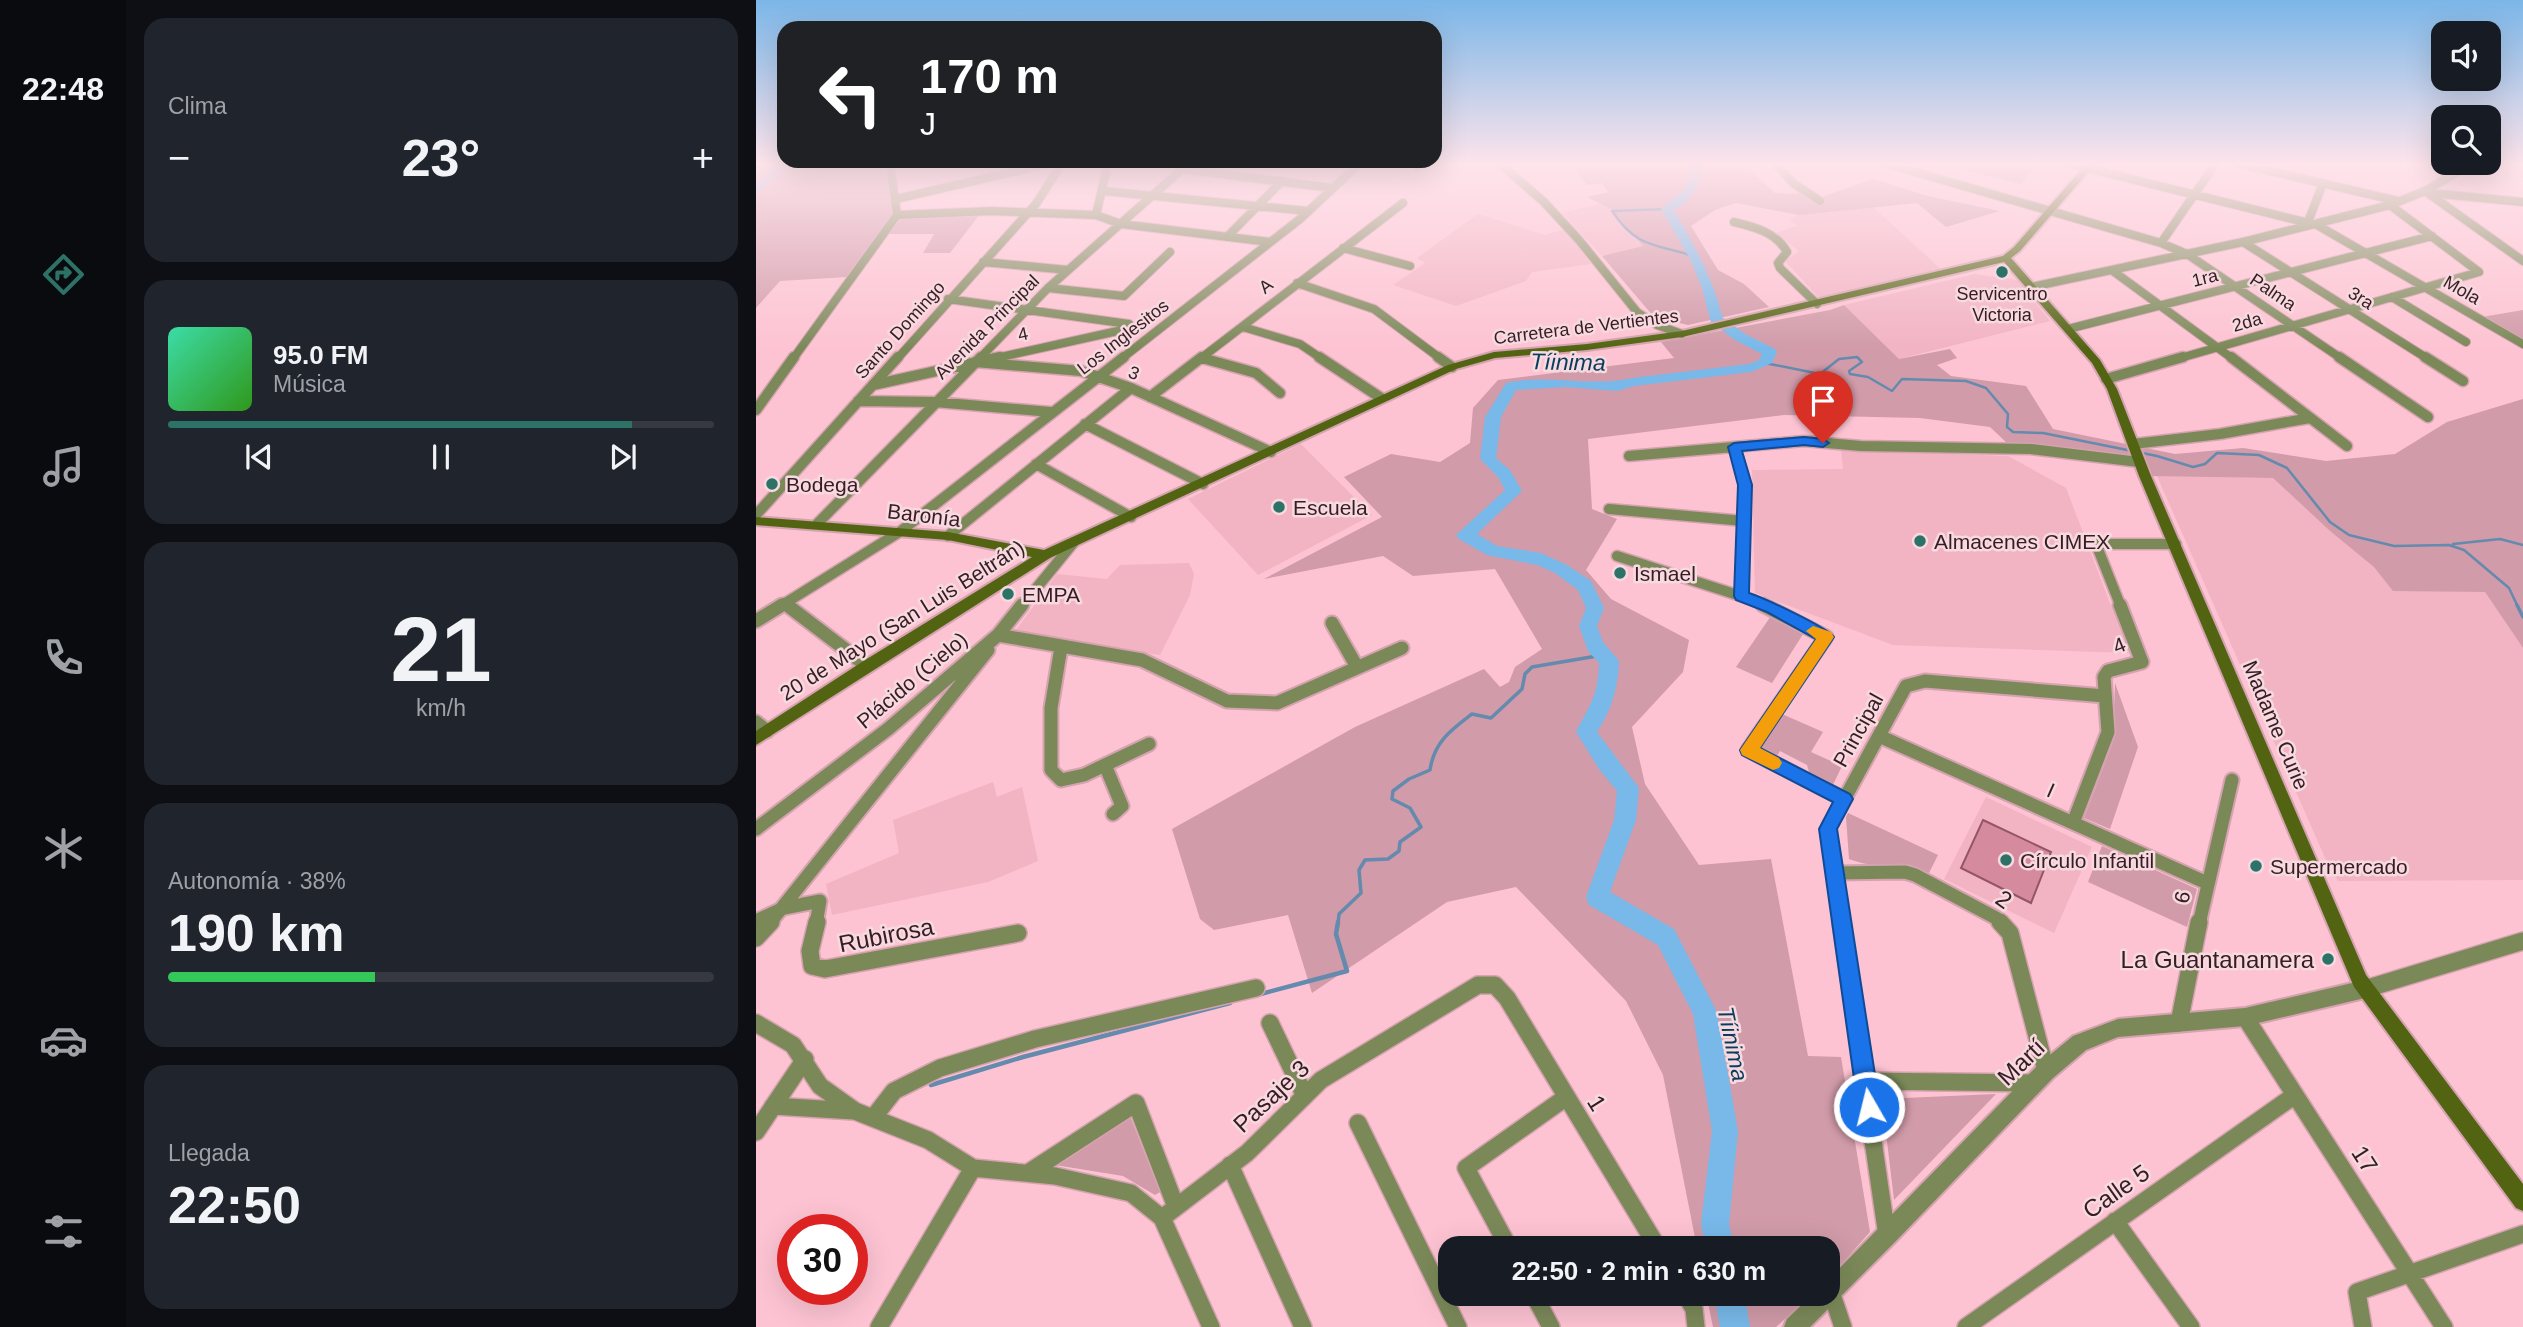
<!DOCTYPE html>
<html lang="es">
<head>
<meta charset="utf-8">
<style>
	body { margin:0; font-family:Helvetica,sans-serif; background:#20242c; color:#f1f3f6; height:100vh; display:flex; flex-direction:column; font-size:26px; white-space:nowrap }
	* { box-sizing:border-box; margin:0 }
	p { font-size:23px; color:#9ea1a6 }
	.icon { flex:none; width:38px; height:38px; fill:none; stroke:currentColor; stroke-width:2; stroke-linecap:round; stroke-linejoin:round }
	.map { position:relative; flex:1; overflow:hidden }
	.sheet { display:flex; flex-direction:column; gap:18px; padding:18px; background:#0d0f14; width:630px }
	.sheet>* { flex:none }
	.top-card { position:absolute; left:21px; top:21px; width:665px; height:147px; border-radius:21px; box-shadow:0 7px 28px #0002; background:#202124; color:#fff; overflow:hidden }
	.buttons { position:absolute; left:1675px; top:21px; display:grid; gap:14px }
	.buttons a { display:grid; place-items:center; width:70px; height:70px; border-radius:14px; background:#171b24; box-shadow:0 7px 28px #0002; font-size:35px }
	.speed { position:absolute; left:21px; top:1214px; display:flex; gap:14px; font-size:35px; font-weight:700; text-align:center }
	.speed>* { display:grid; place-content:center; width:91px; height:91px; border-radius:50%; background:#171b24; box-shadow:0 7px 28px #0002; line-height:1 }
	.speed .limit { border:10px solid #d22; background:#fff; color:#111 }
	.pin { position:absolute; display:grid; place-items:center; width:60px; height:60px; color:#fff; margin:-72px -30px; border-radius:50% 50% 50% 0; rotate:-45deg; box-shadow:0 0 7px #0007 }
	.pin .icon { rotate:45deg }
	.me { position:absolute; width:77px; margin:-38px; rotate:352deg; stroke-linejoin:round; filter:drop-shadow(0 0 5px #0008) }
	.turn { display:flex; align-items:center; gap:24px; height:147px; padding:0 28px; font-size:32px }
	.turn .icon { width:91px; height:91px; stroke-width:2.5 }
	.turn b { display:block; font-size:49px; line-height:60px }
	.big { font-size:52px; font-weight:600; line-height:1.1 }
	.sheet .tile { flex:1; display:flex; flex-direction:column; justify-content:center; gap:10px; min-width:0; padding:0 24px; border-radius:21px; background:#20242c }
	.sheet .dial { align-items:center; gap:0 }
	.dial b { font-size:91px; line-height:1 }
	.song { display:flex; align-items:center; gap:21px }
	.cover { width:84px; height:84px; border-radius:10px; background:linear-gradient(135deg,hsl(160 70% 55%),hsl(110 70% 35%)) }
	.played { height:7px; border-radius:4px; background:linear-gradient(90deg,#2c7267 85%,#363941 85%) }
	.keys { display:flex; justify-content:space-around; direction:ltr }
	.heat { display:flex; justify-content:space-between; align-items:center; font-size:38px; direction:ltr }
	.charge { height:10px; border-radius:5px; background:linear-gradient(90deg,#34c759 38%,#363941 0) }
	.trip { position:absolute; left:682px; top:1236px; width:402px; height:70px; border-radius:21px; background:#171b24; box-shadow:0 7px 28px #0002; font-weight:600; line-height:70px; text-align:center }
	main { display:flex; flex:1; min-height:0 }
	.tab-bar { display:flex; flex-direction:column; width:126px; justify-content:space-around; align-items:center; background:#090b0e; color:#9ea1a6 }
	.tab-bar .icon { width:49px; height:49px }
	.tab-bar .selected { color:#2c7267 }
	.tab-bar b { font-size:32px; color:#f1f3f6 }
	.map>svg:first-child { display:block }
	.built { fill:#f2b3c3 }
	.green { fill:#d19ba9 }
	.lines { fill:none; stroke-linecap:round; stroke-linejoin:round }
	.stream-far2 { stroke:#648aae; stroke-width:2.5 }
	.stream-far1 { stroke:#648aae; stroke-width:3.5 }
	.stream { stroke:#648aae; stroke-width:4.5 }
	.river { fill:#78b9e9; fill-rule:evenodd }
	.building { fill:#d68a9e; stroke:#945567; stroke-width:2 }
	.minor-far3-casing { stroke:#d5a2af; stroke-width:10 }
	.minor-far2-casing { stroke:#d5a2af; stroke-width:13 }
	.minor-far1-casing { stroke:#d5a2af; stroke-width:17 }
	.minor-casing { stroke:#d5a2af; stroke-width:20 }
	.tertiary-casing { stroke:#d5a2af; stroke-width:4 }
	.secondary-casing { stroke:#d5a2af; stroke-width:4 }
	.minor-far3 { stroke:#7b8959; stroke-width:8 }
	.minor-far2 { stroke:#7b8959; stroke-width:10 }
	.minor-far1 { stroke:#7b8959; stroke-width:13 }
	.minor { stroke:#7b8959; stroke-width:17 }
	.tertiary { fill:#7b8959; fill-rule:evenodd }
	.secondary { fill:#526411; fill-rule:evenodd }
	.route { fill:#1a73e8; stroke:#114b97; stroke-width:2 }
	.slow { fill:#f59e0b }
	.poi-dot { fill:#2c7267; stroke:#f7d9e0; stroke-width:2.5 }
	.labels { text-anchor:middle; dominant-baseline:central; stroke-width:5; stroke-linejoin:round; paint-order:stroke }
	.far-street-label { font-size:18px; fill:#371c24; stroke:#f7d9e0 }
	.far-poi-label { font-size:18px; fill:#371c24; stroke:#f7d9e0 }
	.poi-label { font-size:21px; fill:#371c24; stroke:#f7d9e0; text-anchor:start }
	.street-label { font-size:21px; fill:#371c24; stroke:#f7d9e0 }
	.water-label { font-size:23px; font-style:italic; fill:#083c5c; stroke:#f7d9e0 }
	.near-street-label { font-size:24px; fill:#371c24; stroke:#f7d9e0 }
	.near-poi-label { font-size:24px; fill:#371c24; stroke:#f7d9e0; text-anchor:end }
</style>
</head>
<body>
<main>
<nav class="tab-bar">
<b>22:48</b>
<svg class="icon selected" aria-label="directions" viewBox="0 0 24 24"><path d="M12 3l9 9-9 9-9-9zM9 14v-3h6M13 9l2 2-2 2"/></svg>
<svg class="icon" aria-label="music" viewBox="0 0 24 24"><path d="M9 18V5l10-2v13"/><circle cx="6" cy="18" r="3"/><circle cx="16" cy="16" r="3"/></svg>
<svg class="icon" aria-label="phone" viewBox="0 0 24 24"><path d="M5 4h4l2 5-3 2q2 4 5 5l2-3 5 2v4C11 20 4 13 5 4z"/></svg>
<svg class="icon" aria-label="climate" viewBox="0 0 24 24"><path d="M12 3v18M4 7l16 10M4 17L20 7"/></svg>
<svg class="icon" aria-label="car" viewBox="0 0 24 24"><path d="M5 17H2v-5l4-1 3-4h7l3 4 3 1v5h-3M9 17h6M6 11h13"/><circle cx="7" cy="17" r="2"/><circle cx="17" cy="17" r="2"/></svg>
<svg class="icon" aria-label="filters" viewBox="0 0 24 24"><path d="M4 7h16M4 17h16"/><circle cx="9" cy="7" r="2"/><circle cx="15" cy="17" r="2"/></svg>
</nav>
<section class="sheet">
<div class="tile"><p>Clima</p>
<div class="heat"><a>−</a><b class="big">23°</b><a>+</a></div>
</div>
<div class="tile">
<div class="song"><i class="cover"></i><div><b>95.0 FM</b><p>Música</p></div></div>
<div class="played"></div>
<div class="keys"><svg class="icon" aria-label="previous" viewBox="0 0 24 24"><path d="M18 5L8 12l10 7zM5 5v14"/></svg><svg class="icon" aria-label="pause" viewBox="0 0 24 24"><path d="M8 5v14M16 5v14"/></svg><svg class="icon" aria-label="next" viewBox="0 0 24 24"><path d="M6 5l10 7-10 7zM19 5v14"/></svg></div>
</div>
<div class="tile dial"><b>21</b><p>km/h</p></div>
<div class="tile"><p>Autonomía · 38%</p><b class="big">190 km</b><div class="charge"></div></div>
<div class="tile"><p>Llegada</p><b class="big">22:50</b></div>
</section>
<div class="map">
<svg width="1767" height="1327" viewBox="0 0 1767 1327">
	<rect width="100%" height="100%" fill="#fdc3d2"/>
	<path class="built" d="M846,203L855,209L887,246L846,256L806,213Z
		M1116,206L1188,272L1062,297L1029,261L1043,251L1019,233L1041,226L1034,219L1043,215Z
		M722,214L789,235L810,229L835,264L776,272L770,281L700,306L637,285L669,263L661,258Z
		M1219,274L1262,280L1294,321L1143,359L1088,305Z
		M545,444L616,515L502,575L432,499Z
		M1085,450L1252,456L1310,488L1373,653L1137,645L999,593L996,470L1087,469Z
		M1401,476L1517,478L1574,531L1619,567L1637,590L1729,592L1767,648V880L1582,881L1570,860Z
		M433,563L438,574L434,595L404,655L258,633L301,574L351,579L364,565Z
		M237,782L241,797L266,787L282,861L232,882L76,915L70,884L143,853L137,820Z
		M1230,797L1336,847L1298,933L1188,879Z"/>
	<path class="green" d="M0,163H144L131,166L142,217L224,214L194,253H167L178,234H126L91,277L24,281L0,308Z
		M813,163H986L1019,193L1039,194L1048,190L1063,198L1117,179L1172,196L1244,211L1190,227L1161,203L1043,215L980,203L959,210L935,226L962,270L988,284L1013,307L932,325L898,317L846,256L887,246L855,209L831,197L852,192L846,183L831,185Z
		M1282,163L1265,184L1183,164V163Z
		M1088,305L1143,359L1194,349L1201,358L1181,365L1195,376L1270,386L1297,429L1419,454L1487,448L1570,461L1639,454L1691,422L1767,399V648L1729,592L1637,591L1618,567L1574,531L1517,478L1389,476L1380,459L1252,444L1234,427L1164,418L1028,415L832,439L836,509L861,519L830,570L855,599L933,640L927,672L876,727L889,784L943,865L1015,859L1052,1056L1085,1057L1114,1232L1073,1278V1248H941L907,1075L870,1001L760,887L691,902L556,993L532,915L458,930L444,919L416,829L599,727L728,669L744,687L753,682L759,667L786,649L739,569L657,576L627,556L508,579L626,517L588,477L635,454L684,462L714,443L717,408L742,380L918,358L905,342L1074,310Z
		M1767,310V342L1726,317Z
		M1017,613L1049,631L1016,683L980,667Z
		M1359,683L1382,747L1354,829L1328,818L1357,742Z
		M1026,714L1067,732L1055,752L1086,766L1075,789L1055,779L1051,765L1024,751L1019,759L1008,754L1003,745Z
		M1092,813L1182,855L1173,873C1147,862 1120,870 1093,859L1090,817Z
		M1346,846L1441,889L1431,927L1332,882Z
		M1240,1094L1138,1200L1126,1099Z
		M374,1116L404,1192L399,1195L367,1176L299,1165Z
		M950,1293H1057L1020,1327H957Z"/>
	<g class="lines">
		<path class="stream-far2" d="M911,209L856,211C882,249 897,243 937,256
			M1009,363L1064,374L1083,359L1101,357L1106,362L1093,371L1094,374L1112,377L1136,391L1146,379L1210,381L1230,388L1252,414L1251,427L1257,432L1287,433L1401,456L1437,467L1449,464L1461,453L1503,455L1531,468L1574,522L1593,535L1638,546L1693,545L1708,550L1753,588L1762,607
			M1697,544L1744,539L1767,545"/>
		<path class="stream-far1" d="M1761,605L1767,617
			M582,924L583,914L605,893L603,870L609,860L632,859L643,851L644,842L665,827L654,808L636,799L637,791L653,779L674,770C678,742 695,730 716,714L735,718L766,689L769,674L776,667L847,655"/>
		<path class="stream" d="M501,995L591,971L580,934L582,922
			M175,1085L267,1057L474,1003"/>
		<path class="river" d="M22,163H34L0,194V184Z
			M931,163L943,165C947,183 934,202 918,210C938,246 957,277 966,317L989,334L1019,349L1021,352L1016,363L995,372L878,386L861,391L810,387L760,390L745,417L740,458L754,470L766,491L721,534L741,546L785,553L811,565L835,581L848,608L841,626L847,642L863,661C862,688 856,709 841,732L883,788L880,820L854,892L918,929L961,1012L982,1131L973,1224L978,1248H950L945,1224L956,1131L937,1014L902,945L833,905L830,897L858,820L861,791L843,769L820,732C834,704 842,697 843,663L832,651L823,626L830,608L822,590L799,573L781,565L731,555L703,539L700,535L749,490L742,477L724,459L729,417L750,383C791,373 835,388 876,378L993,364L1003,360L1006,354L979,340L955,322L946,288L935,261L905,209C917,198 942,184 931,163Z
			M958,1293H988L994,1327H964Z"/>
	</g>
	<path class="building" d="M1227,820L1295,852L1275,903L1205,868Z"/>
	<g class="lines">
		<defs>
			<path id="minor-far3" d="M743,163L787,201L823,240L881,312L901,325L926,334
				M1019,163L1037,183L1064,201
				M1128,163L1405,243L1431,254L1586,359
				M1311,163L1561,225L1767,344
				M1481,163L1642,201
				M661,167L668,163
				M426,169L576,188
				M347,191L552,211
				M1669,191L1767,261
				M1674,193L1767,202
				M140,199L295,163
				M141,215L236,211L340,215L365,224L514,242
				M340,215L350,172L347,163
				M978,222C998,227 1020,232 1031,252L1022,263L1024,268L1061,304
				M1552,222L1567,183
				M471,237L526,181
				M1487,242L1672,359
				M1405,243L1460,163
				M587,248L654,266
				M227,262L312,270
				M1357,271L1477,359
				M541,283L618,309L685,359
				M1275,287L1487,242L1634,205L1669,191L1717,163
				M292,288L368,296L414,252
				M1636,297L1710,342
				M192,299L373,324
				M487,327L544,344L566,359
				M1312,329L1676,236
				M37,359L141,215L134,163
				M141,359L280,204L306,163
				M223,359L292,288L433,163
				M236,359L384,326
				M365,359L544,219L604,163
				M444,359L647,203
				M1421,359L1723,272L1634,205"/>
			<path id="minor-far2" d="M563,357L625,398
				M682,357L696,367
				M1475,357L1591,446
				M1583,357L1672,417
				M1669,357L1707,381
				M446,358L500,373L524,393
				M219,362L325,371L375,388L515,452
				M1350,379L1427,357
				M117,385L244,357
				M394,397L446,357
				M102,401L179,402L295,412
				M0,410L38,357
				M329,424L447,484
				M1377,444L1464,434L1554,418
				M978,447L989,485L986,596
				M873,456L1048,441L1105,446L1275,449L1383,462
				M280,464L375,517
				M853,509L988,521
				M0,515L142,357
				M61,524L225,357
				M192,536L375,388
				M861,556L997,600L1011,607
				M28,603L33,607
				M23,607L145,531L368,357
				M265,607L318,542
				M1365,607L1340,544H1420"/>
			<path id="minor-far1" d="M31,605L111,666
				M1007,605L1070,637L992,750L1088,799
				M0,621L26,605
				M576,623L601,667
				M242,635L386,660L471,701L521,703L646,648
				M305,647L295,708V770L305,780L328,775L393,744
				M0,722L11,731
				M1123,736L1451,883
				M349,765L366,806L357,814
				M1317,823L1352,732L1348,677L1352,671L1386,662L1364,605
				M0,829L132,729L242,635L266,605
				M1079,873L1149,872L1159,875L1240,918L1245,924
				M0,921L28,908L64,901L60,924
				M13,924L232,650
				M1086,924L1072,829L1150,686L1169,681L1349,696
				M1443,924L1476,780"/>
			<path id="minor" d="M61,922L54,951L56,966L69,969L262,933
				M1085,922L1131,1236
				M1244,922L1254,933L1290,1071
				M0,938L15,922
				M1609,989L1767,941
				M1489,1017L1688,1327
				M0,1023L37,1045L64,1086L99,1111L172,1140L217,1168L299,1176L375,1193L406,1218L455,1327
				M514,1023L548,1094
				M1423,1023L1443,922
				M1109,1081L1279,1083
				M17,1106L98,1111
				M117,1118L138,1091L184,1068L279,1039L500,988
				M602,1123L702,1327
				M0,1132L49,1059
				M474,1165L547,1327
				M272,1173L380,1103L420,1207
				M406,1218L491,1153L565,1080L722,985H739L751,998L902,1248
				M1359,1221L1435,1327
				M753,1248L710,1168L809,1098
				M1075,1292L1087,1327
				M777,1293L795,1327
				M929,1293L938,1309L940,1327
				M123,1327L217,1168
				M1210,1327L1539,1095
				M1607,1327L1601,1292L1767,1234"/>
			<path id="tertiary" d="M1609,980L1615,983L1618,989L1615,995L1609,998L1489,1026L1362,1037L1330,1050L1297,1078L1138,1243L1054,1327H1028L1031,1319L1058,1293H1073V1279L1283,1064L1317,1036L1362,1019L1489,1008Z"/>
			<path id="secondary" d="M1331,163H1340L1264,251L1255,258L1344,360L1361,389L1395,476L1610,975L1767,1184V1211L1760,1208L1598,987L1383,476L1351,389L1336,363L1248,262L926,337L831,350L739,358L700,369L294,558L0,745V731L106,662L276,557L192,540L0,525V517L192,532L288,550L692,365L738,352L831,344L926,331L1247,256L1258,247Z"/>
		</defs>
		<use href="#minor-far3" class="minor-far3-casing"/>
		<use href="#minor-far2" class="minor-far2-casing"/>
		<use href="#minor-far1" class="minor-far1-casing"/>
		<use href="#minor" class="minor-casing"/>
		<use href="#tertiary" class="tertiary-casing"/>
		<use href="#secondary" class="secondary-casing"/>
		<use href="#minor-far3" class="minor-far3"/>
		<use href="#minor-far2" class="minor-far2"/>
		<use href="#minor-far1" class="minor-far1"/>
		<use href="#minor" class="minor"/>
		<use href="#tertiary" class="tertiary"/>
		<use href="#secondary" class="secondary"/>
	</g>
	<linearGradient id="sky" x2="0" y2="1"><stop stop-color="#7bb6e8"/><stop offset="0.47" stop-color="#fee4eb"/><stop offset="1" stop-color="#fee4eb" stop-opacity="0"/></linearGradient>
	<rect width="1767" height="349" fill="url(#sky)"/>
	<path class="route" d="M1048,437L1067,439L1073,443L1067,447L1048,445L986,451L996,485L993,593C1008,598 1071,627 1078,637L1004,748L1094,794L1097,799L1081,829L1124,1107L1121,1115L1113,1118L1105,1115L1102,1107L1063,829L1077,802L986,755L984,750L1060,639L1011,612L980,600L978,596L982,485L972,447L978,443Z"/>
	<path class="slow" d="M1057,626L1075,632L1078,637L1004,748L1023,758L1026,763L1023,768L1017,770L986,755L984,750L1060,639L1050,631Z"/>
	<g class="poi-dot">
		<circle cx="1246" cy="272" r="7"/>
		<circle cx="16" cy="484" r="7"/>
		<circle cx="523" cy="507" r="7"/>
		<circle cx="1164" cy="541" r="7"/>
		<circle cx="864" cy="573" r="7"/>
		<circle cx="252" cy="594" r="7"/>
		<circle cx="1250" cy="860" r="7"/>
		<circle cx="1500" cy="866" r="7"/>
		<circle cx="1572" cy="959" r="7"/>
	</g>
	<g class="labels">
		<g class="far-street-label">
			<text transform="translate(1449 278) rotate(-14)">1ra</text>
			<text transform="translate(510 286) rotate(-39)">A</text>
			<text transform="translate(1706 290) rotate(30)">Mola</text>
			<text transform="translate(1517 292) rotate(34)">Palma</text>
			<text transform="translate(1605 298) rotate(32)">3ra</text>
			<text transform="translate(1491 322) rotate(-16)">2da</text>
			<text transform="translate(231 327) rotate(-45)">Avenida Principal</text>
			<text transform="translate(830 327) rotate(-7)">Carretera de Vertientes</text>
			<text transform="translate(144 330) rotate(-48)">Santo Domingo</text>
			<text transform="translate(267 334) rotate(-12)">4</text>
			<text transform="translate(367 337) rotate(-38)">Los Inglesitos</text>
			<text transform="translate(378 373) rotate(22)">3</text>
		</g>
		<g class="far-poi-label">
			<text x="1246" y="294">Servicentro<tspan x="1246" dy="21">Victoria</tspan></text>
		</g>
		<g class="poi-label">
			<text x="30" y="484">Bodega</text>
			<text x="537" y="507">Escuela</text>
			<text x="1178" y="541">Almacenes CIMEX</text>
			<text x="878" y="573">Ismael</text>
			<text x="266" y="594">EMPA</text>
			<text x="1264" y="860">Círculo Infantil</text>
			<text x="1514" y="866">Supermercado</text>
		</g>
		<g class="street-label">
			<text transform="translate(168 515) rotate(7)">Baronía</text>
			<text transform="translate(146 620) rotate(-32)">20 de Mayo (San Luis Beltrán)</text>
			<text transform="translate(1363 645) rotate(-22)">4</text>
			<text transform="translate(156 680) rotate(-40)">Plácido (Cielo)</text>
			<text transform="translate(1520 725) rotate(67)">Madame Curie</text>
			<text transform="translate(1102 730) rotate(-61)">Principal</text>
			<text transform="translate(1295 790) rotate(24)">I</text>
			<text transform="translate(1426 897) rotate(-79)">6</text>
		</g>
		<g class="water-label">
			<text transform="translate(812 362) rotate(1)">Tíinima</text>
			<text transform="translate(977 1044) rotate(78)">Tíinima</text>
		</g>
		<g class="near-street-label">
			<text transform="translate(1248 899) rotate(35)">2</text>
			<text transform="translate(130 935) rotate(-11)">Rubirosa</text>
			<text transform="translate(1265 1062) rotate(-44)">Martí</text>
			<text transform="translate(515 1096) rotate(-43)">Pasaje 3</text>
			<text transform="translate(841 1103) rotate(58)">1</text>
			<text transform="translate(1609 1159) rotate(57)">17</text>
			<text transform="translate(1360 1191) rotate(-35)">Calle 5</text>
		</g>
		<g class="near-poi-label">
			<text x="1558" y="959">La Guantanamera</text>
		</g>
	</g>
</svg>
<div class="buttons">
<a><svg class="icon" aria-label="sound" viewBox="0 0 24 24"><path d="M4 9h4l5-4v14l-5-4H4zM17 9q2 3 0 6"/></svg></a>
<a><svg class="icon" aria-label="search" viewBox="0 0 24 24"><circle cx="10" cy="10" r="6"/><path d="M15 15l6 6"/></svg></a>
</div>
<div class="speed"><div class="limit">30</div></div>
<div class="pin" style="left:1067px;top:443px;background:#d93025"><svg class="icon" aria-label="arrive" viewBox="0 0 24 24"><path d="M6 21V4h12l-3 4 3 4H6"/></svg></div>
<svg class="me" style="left:1113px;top:1107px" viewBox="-20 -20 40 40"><circle r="17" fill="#1a73e8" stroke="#fff" stroke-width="3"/><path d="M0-11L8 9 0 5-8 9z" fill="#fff"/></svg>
<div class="trip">22:50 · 2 min · 630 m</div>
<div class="top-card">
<div class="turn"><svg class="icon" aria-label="left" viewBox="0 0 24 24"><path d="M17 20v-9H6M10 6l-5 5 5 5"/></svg><div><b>170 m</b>J</div></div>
</div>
</div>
</main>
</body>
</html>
